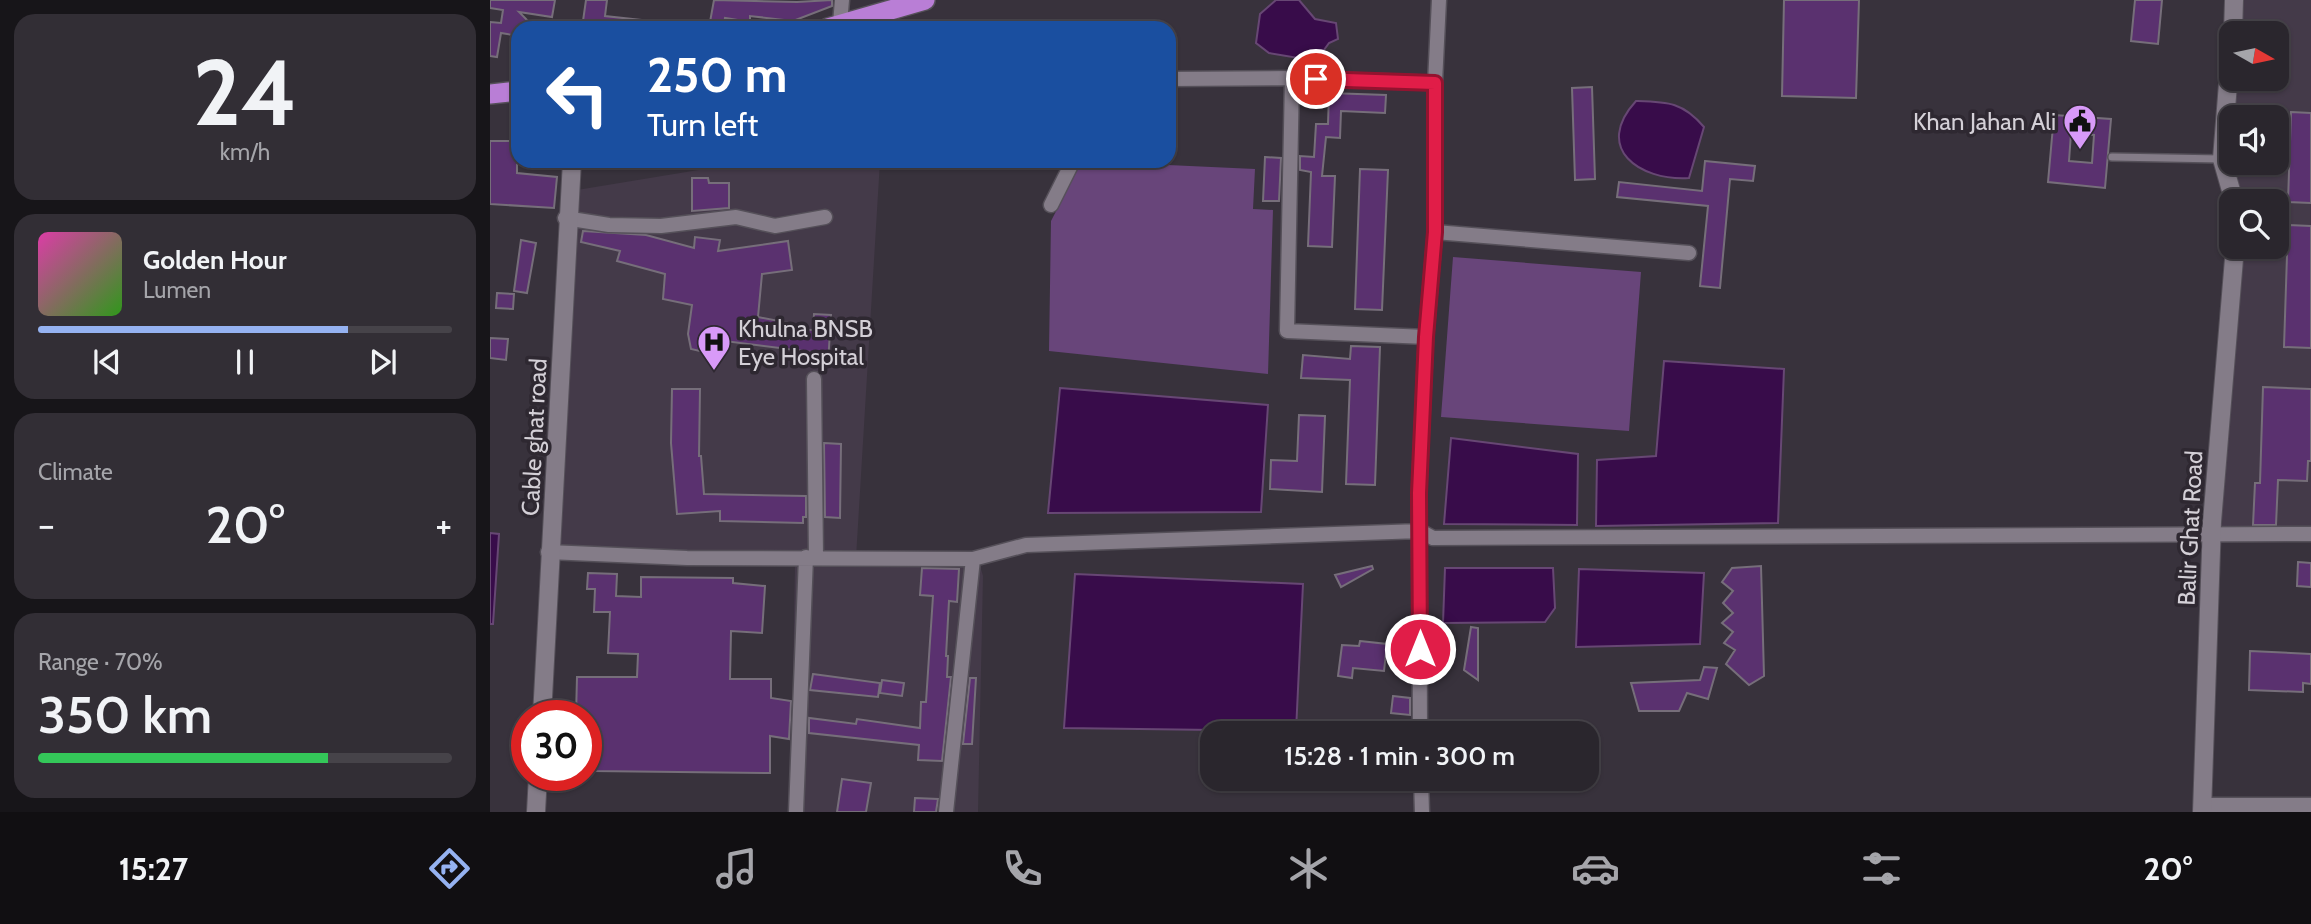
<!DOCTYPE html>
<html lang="en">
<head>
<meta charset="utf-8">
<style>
	body { margin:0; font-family:Cabin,sans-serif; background:#322e35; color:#f1f3f6; height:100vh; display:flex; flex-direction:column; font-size:26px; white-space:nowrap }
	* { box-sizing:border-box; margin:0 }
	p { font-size:23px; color:#a5a5aa }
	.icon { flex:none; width:38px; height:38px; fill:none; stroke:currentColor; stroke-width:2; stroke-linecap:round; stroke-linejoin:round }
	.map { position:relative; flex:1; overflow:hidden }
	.drawer { display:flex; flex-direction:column; gap:14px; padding:14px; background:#171519; width:490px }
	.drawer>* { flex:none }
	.hud { position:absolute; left:21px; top:21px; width:665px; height:147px; border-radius:21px; box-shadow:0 2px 5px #0004,0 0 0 2px #464349; background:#1a4fa0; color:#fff; overflow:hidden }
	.needle { width:46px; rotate:99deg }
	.tools { position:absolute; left:1729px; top:21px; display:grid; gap:14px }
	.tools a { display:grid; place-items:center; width:70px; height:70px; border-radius:14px; background:#2a262d; box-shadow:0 2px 5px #0004,0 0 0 2px #464349; font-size:35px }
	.speed { position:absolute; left:21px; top:700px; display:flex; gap:14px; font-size:35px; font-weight:700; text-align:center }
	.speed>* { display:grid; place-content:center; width:91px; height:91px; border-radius:50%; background:#2a262d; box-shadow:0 2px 5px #0004,0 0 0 2px #464349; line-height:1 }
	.speed .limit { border:10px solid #d22; background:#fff; color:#111 }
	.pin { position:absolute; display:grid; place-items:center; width:60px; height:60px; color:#fff; margin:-30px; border:4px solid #fff; border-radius:50%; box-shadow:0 2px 7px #0007 }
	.me { position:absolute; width:77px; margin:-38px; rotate:0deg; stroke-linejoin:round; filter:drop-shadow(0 0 5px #0008) }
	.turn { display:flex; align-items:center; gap:24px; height:147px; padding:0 21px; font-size:32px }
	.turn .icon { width:91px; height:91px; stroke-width:2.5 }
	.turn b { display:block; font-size:49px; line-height:60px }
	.big { font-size:52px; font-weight:600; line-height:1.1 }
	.drawer .widget { flex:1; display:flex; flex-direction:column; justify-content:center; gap:10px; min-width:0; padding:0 24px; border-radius:21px; background:#322e35 }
	.drawer .dial { align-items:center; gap:0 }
	.dial b { font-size:91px; line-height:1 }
	.song { display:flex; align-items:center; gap:21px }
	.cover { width:84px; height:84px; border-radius:10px; background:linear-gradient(135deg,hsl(320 70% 55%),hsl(110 70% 35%)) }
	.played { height:7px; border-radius:4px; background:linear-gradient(90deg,#95b2f1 75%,#464349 75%) }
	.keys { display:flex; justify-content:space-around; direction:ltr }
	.heat { display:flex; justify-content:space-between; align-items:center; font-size:38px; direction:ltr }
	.charge { height:10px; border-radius:5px; background:linear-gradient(90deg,#34c759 70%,#464349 0) }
	.trip { position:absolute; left:710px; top:721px; width:399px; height:70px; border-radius:21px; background:#2a262d; box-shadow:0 2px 5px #0004,0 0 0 2px #464349; font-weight:600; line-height:70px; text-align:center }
	.tab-bar { display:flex; height:112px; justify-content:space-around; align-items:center; background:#110f12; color:#a5a5aa }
	.tab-bar .icon { width:49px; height:49px }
	.tab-bar .active { color:#95b2f1 }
	.tab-bar b { font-size:32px; color:#f1f3f6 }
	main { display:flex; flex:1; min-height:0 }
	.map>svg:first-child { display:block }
	.built { fill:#443a49; fill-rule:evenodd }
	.green { fill:#68457a }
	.water { fill:#380c4a; stroke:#674774; stroke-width:2 }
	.building { fill:#5a316f; stroke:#766e7a; stroke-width:2; fill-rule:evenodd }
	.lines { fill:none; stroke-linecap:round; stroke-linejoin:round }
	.service-casing { stroke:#555059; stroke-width:10 }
	.minor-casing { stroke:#555059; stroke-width:17 }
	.tertiary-casing { stroke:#555059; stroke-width:20 }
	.trunk-casing { stroke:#555059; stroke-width:22 }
	.service { stroke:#847c88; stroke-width:7 }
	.minor { stroke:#847c88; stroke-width:14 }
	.tertiary { stroke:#847c88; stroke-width:18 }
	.trunk { stroke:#b97ed6; stroke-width:19 }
	.route-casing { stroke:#92132f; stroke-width:18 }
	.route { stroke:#e11d48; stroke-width:12 }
	.labels { text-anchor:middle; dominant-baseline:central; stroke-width:7; stroke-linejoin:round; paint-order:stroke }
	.poi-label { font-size:24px; fill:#d4d0d7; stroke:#2e2831; text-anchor:end }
	.street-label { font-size:24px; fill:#d4d0d7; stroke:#2e2831 }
</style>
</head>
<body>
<main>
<section class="drawer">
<div class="widget dial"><b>24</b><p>km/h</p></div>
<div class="widget">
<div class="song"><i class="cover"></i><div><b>Golden Hour</b><p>Lumen</p></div></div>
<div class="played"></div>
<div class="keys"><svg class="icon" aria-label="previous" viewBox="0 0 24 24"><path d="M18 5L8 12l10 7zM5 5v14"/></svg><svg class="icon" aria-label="pause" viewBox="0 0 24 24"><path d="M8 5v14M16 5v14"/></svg><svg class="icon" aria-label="next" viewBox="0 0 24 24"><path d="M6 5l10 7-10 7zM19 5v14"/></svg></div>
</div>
<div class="widget"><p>Climate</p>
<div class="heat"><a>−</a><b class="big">20°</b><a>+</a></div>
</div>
<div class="widget"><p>Range · 70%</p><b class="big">350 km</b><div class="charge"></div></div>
</section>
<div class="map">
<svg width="1821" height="812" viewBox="0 0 1821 812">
	<rect width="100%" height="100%" fill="#38323c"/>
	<path class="built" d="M1750,0H1821V535L1728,534L1752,247H1787V201H1751L1739,158L1744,79H1787V33H1749ZM1741,117H1787V163H1741Z
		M263,161H390L366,558L62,552L81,191Z
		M305,562L490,566L493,576L488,812H301Z"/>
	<path class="green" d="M592,161H677L678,165L765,169L763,209L783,210L778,374L559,351L561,221Z
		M963,257L1151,272L1139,431L951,417Z"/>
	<path class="water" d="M786,0H809L825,19L846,23L848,39L839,43L826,61L779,53L766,43L770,14Z
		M1146,101C1178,102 1193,102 1214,127L1199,178C1149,181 1103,148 1146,101Z
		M1174,361L1294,369L1288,523L1106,526L1107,460L1166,456Z
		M570,388L778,405L771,512L558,513Z
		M961,438L1088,454L1087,525L954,524Z
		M0,533L9,534L3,624H0Z
		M955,568H1063L1065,608L1055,622L953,623Z
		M1089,569L1214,573L1210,644L1086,647Z
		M585,574L813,584L806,731L574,728Z"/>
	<path class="building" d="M0,0H65L62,17L29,12L45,28H28V36L11,33L7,57L0,56V22L11,23L13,10L0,8Z
		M96,0H117L115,16L151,20V28H92Z
		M224,0L307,2L342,0V6L303,21L260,16V22L235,18L234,24L220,22Z
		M1294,0H1369L1366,98L1292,96Z
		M1645,0H1672L1668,44L1641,41Z
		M1102,87L1105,179L1085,180L1082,88Z
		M839,93L896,95L895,113L851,111L850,138L836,137L832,176H845L842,247L818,246L821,172L810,170V156L824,157L826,124H838Z
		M1801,112L1821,113V203L1798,202Z
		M1564,115L1621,119L1615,188L1558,182ZM1581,133L1604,135L1602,163L1579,161Z
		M0,141H27V173L67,177L64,208L0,204Z
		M775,157L791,158L789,201H773Z
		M1215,161L1265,166L1263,181L1240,179L1230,288L1210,286L1218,206L1127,197L1129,182L1212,191Z
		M870,169L898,170L892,310L865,309Z
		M202,178H218L219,183H239V208L202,211Z
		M1798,225L1821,226V348L1794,347Z
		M93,231L156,235L204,248L205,237L230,240L228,251L298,241L302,270L272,274L268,317L299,323L298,329L323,330L324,314L341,315L338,364L321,363L322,352L227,340L214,352L201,349L198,334L202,305L173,299L175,274L127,261L130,251L91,242Z
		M31,240L46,243L37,293L24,291Z
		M7,293L24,294L23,309L6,308Z
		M0,338L18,339L16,360L0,358Z
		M861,346L890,347L885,485L856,484L860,380L811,378L813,355L860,359Z
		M1773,387L1821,389V461H1818L1817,481L1788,480L1786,525H1763L1765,483H1770Z
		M182,389H210L209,456H211L214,494L316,496V517H313V523L230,521V511L187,514L181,443Z
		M809,415L835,416L832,492L780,489L781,460L807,461Z
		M334,443L351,444L350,518L335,517Z
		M1808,562L1821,563V587L1807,586Z
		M882,566L883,569L851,587L845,575Z
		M1271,566L1274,676L1259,685L1236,664L1245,650L1234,643L1243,632L1232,623L1243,613L1233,603L1243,591L1232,582L1242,568Z
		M432,568L469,569L467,602L459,601L456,656H458L457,677H461L452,761L428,760L429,745L319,733V718L366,724L367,719L430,728L431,702H436L443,596L430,595Z
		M98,573L127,574L126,596L151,597V577L243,578V583L275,586L272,633L241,631L240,679H281V698L301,701L299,739L280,736V773L103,771V760H96V716H86L87,677H147L148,654L118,653L120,612H104L105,589H97Z
		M981,627L988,628V680L974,670Z
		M870,641L897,644L894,671L863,668L862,678L848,676L852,645L869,646Z
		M1760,651L1821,654V684L1813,683V692L1759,690Z
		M1214,667L1227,668L1218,699L1197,693L1189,711H1149L1141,683L1210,680Z
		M323,674L390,683L388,697L320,690Z
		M480,678H486L482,744H473Z
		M392,680L414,683L412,696L390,693Z
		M903,696L920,698V715L901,713Z
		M352,779L381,783L376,812H347Z
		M425,798L448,799L446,812H424Z"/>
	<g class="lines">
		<defs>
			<path id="service" d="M1622,157L1731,159"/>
			<path id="minor" d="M350,24L352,0
				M802,78L797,331L936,337
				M679,79L802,78L945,83
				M561,205L583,161
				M75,218L119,225L171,226L246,217L285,226L335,217
				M945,232L1199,253
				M324,379L326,557
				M58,552L197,558L483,559L456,812
				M483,559L536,545L930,531L943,538L1821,534
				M930,733L929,493L936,337L945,232V83L949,0
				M931,779L932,812
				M1714,805H1821
				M306,812L316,557"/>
			<path id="tertiary" d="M1743,33L1744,0
				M1741,46L1732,159L1744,201
				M52,716L82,161
				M46,812L48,775
				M1712,812L1722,522L1745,247"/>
			<path id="trunk" d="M338,28L435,0
				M0,94L28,91"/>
		</defs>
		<use href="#service" class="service-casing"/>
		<use href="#minor" class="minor-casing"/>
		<use href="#tertiary" class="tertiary-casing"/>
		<use href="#trunk" class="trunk-casing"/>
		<use href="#service" class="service"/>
		<use href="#minor" class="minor"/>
		<use href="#tertiary" class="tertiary"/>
		<use href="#trunk" class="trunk"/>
	</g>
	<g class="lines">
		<defs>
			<path id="route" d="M826,79L945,83V232L936,337L929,493L930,649"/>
		</defs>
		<use href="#route" class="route-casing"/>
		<use href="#route" class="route"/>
	</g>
	<defs>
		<symbol id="civic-pin" viewBox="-11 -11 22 30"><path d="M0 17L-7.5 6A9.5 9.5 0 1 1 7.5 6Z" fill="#d89af8" stroke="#2e2831"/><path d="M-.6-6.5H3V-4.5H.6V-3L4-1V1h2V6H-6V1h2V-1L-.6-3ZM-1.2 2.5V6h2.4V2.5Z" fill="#111"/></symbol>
		<symbol id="hospital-pin" viewBox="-11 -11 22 30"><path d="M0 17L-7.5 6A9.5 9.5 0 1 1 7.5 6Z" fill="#d89af8" stroke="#2e2831"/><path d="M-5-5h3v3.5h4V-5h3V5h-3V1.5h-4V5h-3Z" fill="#111"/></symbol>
	</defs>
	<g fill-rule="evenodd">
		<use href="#civic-pin" x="1571" y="102" width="38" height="52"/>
		<use href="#hospital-pin" x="205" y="323" width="38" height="52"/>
	</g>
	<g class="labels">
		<g class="poi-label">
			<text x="1566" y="121">Khan Jahan Ali</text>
			<text x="248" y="328" text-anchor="start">Khulna BNSB<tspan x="248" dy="28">Eye Hospital</tspan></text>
		</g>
		<g class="street-label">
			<text transform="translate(44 437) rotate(-87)">Cable ghat road</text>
			<text transform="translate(1700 528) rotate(-87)">Balir Ghat Road</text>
		</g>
	</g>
</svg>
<div class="tools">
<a><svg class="needle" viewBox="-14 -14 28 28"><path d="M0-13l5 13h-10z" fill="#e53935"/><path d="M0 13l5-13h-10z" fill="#a5a5aa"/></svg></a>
<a><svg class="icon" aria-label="sound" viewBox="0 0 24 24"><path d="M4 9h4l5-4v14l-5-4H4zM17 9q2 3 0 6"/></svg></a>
<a><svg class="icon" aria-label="search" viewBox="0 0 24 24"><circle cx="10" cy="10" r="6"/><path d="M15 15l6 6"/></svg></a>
</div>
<div class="speed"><div class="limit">30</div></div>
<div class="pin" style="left:826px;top:79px;background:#d93025"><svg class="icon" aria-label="arrive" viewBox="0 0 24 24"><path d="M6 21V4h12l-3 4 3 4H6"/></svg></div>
<svg class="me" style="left:930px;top:649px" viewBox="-20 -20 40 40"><circle r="17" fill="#e11d48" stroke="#fff" stroke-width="3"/><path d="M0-11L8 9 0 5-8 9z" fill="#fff"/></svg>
<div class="trip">15:28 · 1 min · 300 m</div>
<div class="hud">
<div class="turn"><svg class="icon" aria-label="left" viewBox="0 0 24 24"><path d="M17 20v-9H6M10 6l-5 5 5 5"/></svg><div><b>250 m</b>Turn left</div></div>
</div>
</div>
</main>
<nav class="tab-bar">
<b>15:27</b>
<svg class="icon active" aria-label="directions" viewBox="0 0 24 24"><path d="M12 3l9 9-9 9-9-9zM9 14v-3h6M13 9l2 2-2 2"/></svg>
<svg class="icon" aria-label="music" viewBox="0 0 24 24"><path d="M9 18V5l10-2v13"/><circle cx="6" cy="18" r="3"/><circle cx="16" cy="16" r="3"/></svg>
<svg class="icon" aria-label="phone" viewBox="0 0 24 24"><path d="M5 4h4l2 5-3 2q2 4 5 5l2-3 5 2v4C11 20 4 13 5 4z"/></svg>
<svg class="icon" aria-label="climate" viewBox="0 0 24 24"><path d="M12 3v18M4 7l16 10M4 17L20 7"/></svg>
<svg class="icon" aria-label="car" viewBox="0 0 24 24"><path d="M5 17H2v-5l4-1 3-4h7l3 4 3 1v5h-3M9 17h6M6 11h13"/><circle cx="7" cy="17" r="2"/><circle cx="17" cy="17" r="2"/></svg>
<svg class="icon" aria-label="filters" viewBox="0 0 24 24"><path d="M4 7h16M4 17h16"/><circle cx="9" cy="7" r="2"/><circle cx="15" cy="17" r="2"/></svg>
<b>20°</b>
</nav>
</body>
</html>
